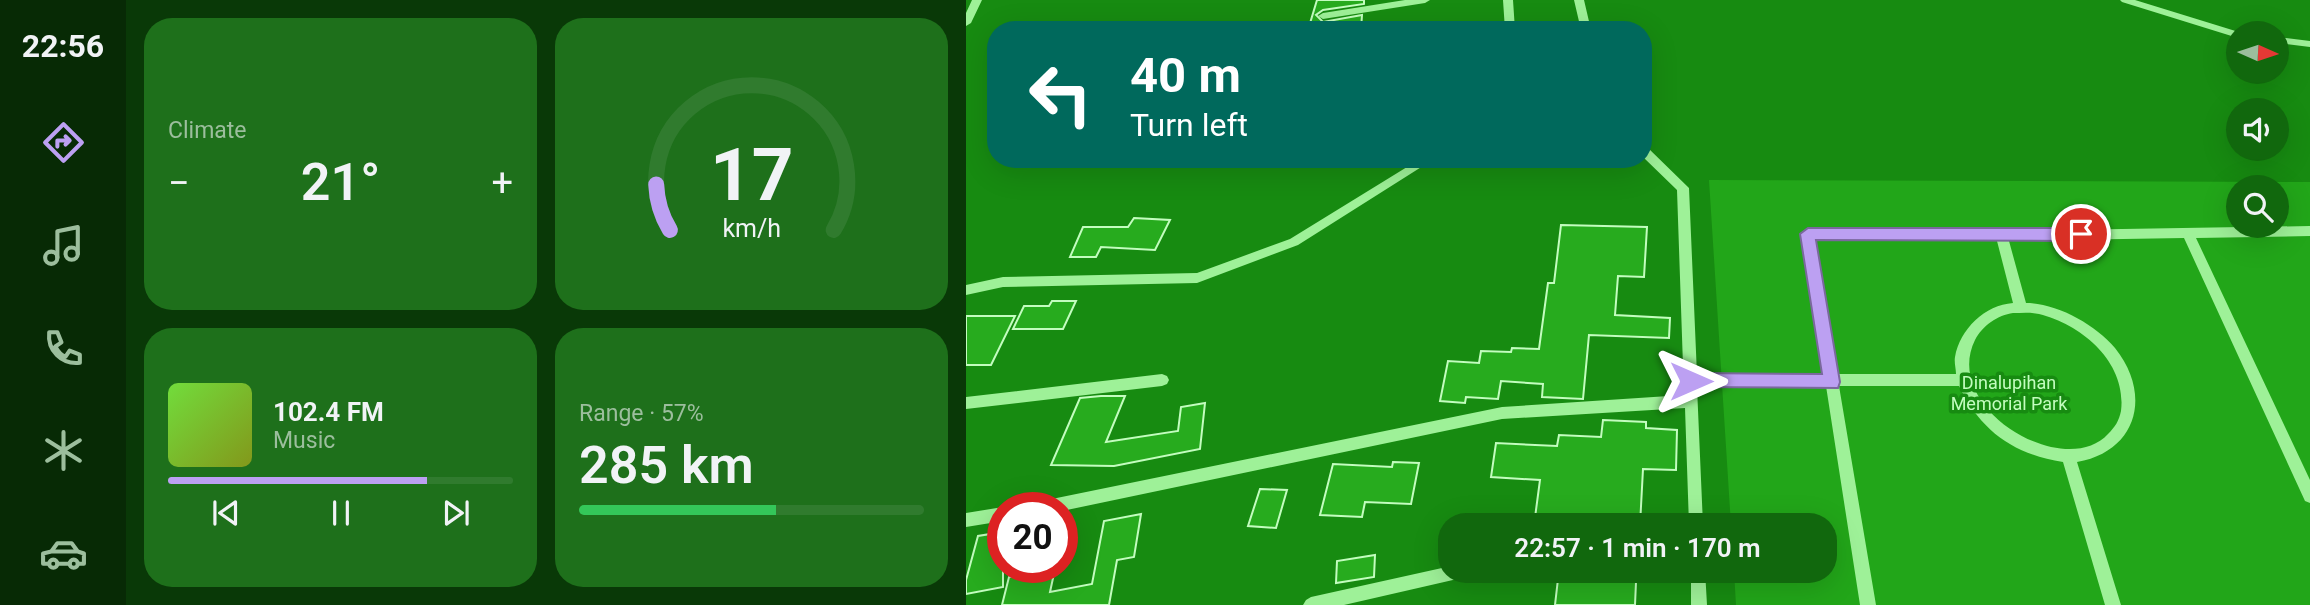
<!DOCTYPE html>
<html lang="en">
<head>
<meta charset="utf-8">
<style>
	body { margin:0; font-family:Roboto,sans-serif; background:#1e701b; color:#f1f3f6; height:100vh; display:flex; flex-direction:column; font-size:26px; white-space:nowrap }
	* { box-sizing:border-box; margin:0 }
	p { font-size:23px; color:#9cbe9d }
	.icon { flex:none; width:38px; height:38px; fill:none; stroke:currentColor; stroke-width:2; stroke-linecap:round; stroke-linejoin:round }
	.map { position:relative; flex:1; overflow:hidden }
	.drawer { display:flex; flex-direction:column; gap:18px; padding:18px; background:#093907; width:840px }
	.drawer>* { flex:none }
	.banner { position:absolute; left:21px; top:21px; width:665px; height:147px; border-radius:28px; box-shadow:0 7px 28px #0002; background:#00695c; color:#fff; overflow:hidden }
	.needle { width:46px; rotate:93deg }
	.controls { position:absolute; left:1260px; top:21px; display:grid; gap:14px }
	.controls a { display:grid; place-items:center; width:63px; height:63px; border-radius:50%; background:#11680d; box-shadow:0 7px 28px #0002; font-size:35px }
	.speed { position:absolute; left:21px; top:492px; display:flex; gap:14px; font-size:35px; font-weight:700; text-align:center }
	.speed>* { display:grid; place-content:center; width:91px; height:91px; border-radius:50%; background:#11680d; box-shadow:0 7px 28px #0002; line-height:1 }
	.speed .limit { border:10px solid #d22; background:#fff; color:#111 }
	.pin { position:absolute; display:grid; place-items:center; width:60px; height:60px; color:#fff; margin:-30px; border:4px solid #fff; border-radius:50%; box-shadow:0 2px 7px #0007 }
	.me { position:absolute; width:77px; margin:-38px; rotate:90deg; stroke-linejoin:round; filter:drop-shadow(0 0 5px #0008) }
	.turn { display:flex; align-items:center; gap:24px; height:147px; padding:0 28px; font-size:32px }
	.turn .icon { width:91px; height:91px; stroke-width:2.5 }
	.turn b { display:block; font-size:49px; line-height:60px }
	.big { font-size:52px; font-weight:600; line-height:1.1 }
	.drawer .card { flex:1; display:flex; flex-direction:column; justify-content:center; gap:10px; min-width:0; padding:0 24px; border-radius:28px; background:#1e701b }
	.drawer .dial { align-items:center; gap:0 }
	.dial svg { height:182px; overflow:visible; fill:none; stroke:#307b2e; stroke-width:7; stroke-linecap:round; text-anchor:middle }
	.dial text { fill:#f1f3f6; stroke:none }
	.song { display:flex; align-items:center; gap:21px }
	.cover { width:84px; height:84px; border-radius:10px; background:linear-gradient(135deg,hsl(100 70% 55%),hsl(70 70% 35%)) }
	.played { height:7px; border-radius:4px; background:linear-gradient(90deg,#bca0f2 75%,#307b2e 75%) }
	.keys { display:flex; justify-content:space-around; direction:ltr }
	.heat { display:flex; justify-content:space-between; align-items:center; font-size:38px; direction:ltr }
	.charge { height:10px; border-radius:5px; background:linear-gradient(90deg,#34c759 57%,#307b2e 0) }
	.drawer .tiles { flex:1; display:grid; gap:18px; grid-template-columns:repeat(2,1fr) }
	.trip { position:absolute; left:472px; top:513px; width:399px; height:70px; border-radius:28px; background:#11680d; box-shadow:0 7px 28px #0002; font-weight:600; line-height:70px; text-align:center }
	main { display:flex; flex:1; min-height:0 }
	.tab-bar { display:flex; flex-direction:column; width:126px; justify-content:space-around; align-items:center; background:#072a05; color:#9cbe9d }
	.tab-bar .icon { width:49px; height:49px }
	.tab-bar .active { color:#bca0f2 }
	.tab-bar b { font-size:32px; color:#f1f3f6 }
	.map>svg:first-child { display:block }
	.green { fill:#22a619; fill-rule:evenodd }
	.building { fill:#27ab1e; stroke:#c3fdbf; stroke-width:2 }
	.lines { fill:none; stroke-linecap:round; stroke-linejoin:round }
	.minor { fill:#9ef198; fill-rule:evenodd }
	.route { fill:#bca0f2; stroke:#7a689d; stroke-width:2 }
	.labels { text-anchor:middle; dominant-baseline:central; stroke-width:7; stroke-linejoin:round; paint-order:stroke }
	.park-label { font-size:18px; fill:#c3fdbf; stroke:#178b11 }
</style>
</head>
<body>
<main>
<nav class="tab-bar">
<b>22:56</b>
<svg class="icon active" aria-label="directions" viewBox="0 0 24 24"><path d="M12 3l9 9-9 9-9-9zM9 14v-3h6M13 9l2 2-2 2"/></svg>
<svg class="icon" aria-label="music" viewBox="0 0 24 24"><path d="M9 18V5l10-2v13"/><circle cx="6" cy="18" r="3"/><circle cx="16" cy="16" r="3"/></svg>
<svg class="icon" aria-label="phone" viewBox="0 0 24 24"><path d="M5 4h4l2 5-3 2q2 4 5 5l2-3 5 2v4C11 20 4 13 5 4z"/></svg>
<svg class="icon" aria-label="climate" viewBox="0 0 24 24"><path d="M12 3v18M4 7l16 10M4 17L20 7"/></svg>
<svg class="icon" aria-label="car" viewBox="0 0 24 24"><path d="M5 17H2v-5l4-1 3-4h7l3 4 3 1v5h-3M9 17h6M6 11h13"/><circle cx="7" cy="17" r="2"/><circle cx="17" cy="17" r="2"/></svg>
</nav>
<section class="drawer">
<div class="tiles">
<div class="card"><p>Climate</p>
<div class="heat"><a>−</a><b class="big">21°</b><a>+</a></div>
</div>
<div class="card dial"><svg viewBox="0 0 100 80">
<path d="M14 69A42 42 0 1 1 86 69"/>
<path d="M14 69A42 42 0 0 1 8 49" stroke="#bca0f2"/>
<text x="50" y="56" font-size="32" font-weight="700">17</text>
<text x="50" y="72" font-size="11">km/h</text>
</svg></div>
<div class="card">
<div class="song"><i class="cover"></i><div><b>102.4 FM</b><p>Music</p></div></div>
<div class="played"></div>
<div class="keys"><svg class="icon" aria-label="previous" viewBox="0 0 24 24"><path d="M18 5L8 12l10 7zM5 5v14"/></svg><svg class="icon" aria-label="pause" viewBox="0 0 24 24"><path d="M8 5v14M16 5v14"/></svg><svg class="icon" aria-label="next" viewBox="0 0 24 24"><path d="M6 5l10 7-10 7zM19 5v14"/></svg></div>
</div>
<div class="card"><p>Range · 57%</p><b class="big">285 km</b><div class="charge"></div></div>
</div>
</section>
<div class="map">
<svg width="1344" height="605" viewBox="0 0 1344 605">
	<rect width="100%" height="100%" fill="#178b11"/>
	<path class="green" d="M743,180L1344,182V605H770L768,571L859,570V525H765ZM1272,187H1311V226H1272Z"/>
	<path class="building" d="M351,0H398V4L357,10L350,15L357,22L396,15L395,30H342Z
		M168,218L204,220L189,250L135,247L130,257H104L117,227H162Z
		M595,225L681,227L678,277L652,276L649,315L704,318L703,338L623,335L617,399L576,397L577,384L535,381L532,399L500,397L499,403L474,401L482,361L513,363L515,351L545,352L546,348L573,349L582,283H588Z
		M86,301H110L97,329H47L58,306H83Z
		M0,316H49L25,365H0Z
		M135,396H159L140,442L212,431L215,407L239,403L234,449L148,466L85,465L114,398Z
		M637,420L680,422V428L711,430L710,470L677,469L674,525H568L574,480L525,477L530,443L591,446L593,435L635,437Z
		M427,462L453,463L445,504L399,502L396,517L354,515L367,464L426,467Z
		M294,489L321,490L310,528L282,526Z
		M175,514L168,557L151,560L143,605H36L43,577L89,569L84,592L126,584L138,521Z
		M37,532V587L0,594V580L12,536Z
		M409,555L408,577L370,583L371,561Z
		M592,579L670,582L669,605H589Z"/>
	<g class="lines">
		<path class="minor" d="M6,0H16L5,23L0,26V13Z
			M439,0H464L459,3L357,19L352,16L357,13Z
			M537,0H547L549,30H539Z
			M608,0H618L625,30H615Z
			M1154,0H1169L1276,33H1272V38L1156,2Z
			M1311,37L1344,41V47L1311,43Z
			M677,146L681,147L723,188L731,375H858L836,234L842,229L1036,231L1344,226V236L1230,238L1344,480V503L1339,501L1218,238L1043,241L1060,303C1090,303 1129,324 1149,348C1186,394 1172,451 1111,462L1155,605H1139L1097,462C1047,454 1015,431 993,386H873L910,605H894L860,386L731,387L737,525H723L719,408L536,419L96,511V508H69L71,503L76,501L536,407L718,395L711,190L677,157ZM849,239L1031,241L1047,303C1019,305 994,329 989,357C988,362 990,369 990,374H871ZM1047,313C1055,313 1065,312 1073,314C1117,325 1161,363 1155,411C1153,421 1149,427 1142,434C1099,481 975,409 1009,340C1016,326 1032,315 1047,313Z
			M454,159H468L332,245L231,283L37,287L0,295V285L37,277L231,273L324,239Z
			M196,374L201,376L203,380L201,384L196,386L0,409V397Z
			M37,507L39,508H37V521L0,527V513Z
			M485,566V570H507L505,575L500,577L378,605H337L340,600L345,597Z
			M725,570H739L741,605H725Z"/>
	</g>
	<path class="route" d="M842,228H1115L1123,234L1115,241L850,240L874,382L872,388L719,387L716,381L725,373L856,374L834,234Z"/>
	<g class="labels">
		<g class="park-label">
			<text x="1043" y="382">Dinalupihan<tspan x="1043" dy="21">Memorial Park</tspan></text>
		</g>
	</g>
</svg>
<div class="controls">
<a><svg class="needle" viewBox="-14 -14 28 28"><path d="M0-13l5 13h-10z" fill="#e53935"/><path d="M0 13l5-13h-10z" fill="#9cbe9d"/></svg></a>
<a><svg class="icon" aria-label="sound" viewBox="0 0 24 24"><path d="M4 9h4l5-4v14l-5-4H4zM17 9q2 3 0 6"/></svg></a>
<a><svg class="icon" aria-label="search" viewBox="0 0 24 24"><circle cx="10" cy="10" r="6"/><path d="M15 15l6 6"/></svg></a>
</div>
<div class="speed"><div class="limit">20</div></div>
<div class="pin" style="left:1115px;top:234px;background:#d93025"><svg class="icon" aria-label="arrive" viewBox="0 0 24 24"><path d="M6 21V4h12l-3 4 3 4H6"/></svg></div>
<svg class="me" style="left:725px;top:381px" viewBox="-20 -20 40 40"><path d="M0-17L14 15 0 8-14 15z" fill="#bca0f2" stroke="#fff" stroke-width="4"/></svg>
<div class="trip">22:57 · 1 min · 170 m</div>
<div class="banner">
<div class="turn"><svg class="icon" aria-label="left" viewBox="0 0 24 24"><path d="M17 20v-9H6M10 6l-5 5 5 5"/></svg><div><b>40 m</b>Turn left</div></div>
</div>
</div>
</main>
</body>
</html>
